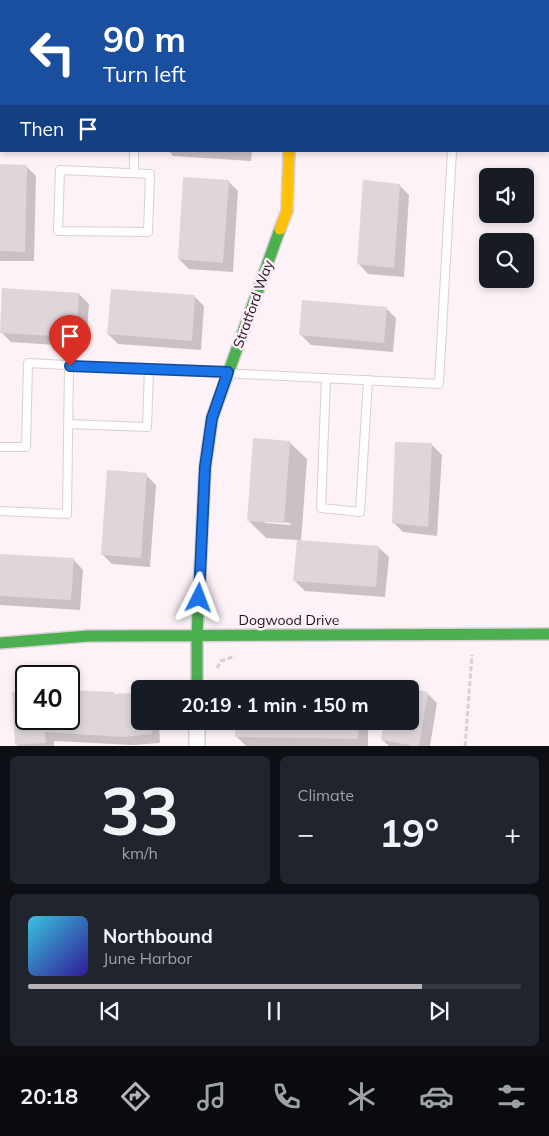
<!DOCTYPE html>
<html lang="en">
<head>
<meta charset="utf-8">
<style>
	body { margin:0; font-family:Mulish,sans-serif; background:#20242c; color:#f1f3f6; height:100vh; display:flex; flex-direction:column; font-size:19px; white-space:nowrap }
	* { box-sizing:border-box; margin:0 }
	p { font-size:16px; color:#9ea1a6 }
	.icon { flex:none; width:28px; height:28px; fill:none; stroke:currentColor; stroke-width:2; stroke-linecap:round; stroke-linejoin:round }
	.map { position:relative; height:746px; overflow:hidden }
	.details { display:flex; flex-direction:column; gap:10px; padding:10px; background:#0d0f14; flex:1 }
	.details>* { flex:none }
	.banner { position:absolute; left:0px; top:0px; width:550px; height:152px; box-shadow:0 2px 8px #0003; background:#1a4fa0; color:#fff; overflow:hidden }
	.controls { position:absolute; left:479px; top:168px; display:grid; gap:10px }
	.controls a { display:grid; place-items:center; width:55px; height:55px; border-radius:8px; background:#171b24; box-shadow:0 2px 8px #0003; font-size:25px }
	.speed { position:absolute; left:15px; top:665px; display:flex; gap:10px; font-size:25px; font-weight:700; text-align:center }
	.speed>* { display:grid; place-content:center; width:65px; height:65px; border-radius:50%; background:#171b24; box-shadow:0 2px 8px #0003; line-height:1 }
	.speed .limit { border:2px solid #111; border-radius:8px; background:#fff; color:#111 }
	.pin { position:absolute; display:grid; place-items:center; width:42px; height:42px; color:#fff; margin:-51px -21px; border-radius:50% 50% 50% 0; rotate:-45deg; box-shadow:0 0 5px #0007 }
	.pin .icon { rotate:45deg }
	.me { position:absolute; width:55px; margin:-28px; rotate:3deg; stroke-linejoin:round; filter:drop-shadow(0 0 4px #0008) }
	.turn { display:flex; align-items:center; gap:18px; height:105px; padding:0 20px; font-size:22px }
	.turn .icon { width:65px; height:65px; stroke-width:2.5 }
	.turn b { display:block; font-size:35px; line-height:42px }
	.then { display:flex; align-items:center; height:48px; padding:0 20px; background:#0003; gap:10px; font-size:19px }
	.big { font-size:38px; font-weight:700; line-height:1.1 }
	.details .tile { flex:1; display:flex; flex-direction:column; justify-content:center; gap:8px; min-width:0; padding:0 18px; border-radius:8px; background:#20242c }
	.details .dial { align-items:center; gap:0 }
	.dial b { font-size:65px; line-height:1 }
	.song { display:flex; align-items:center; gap:15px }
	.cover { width:60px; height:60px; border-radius:8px; background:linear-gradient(135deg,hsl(190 70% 55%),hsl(250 70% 35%)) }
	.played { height:5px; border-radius:2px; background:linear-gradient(90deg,#b4b2b6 80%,#363941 80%) }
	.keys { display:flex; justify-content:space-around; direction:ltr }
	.heat { display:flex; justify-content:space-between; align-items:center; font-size:28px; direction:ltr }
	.details .tiles { flex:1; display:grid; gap:10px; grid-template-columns:1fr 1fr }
	.tile:last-child { grid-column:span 2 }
	.trip { position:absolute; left:131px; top:680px; width:288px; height:50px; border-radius:8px; background:#171b24; box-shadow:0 2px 8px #0003; font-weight:700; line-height:50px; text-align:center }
	.tabs { display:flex; height:80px; justify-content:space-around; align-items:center; background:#090b0e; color:#9ea1a6 }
	.tabs .icon { width:35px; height:35px }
	.tabs .current { color:#b4b2b6 }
	.tabs b { font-size:22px; color:#f1f3f6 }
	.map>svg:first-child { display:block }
	.shadow { fill:#0003; fill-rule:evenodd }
	.building { fill:#ded6db }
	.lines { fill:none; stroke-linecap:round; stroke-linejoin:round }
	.lane-casing { stroke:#d8d0d5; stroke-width:10 }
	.street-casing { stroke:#d8d0d5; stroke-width:18 }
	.fast-casing { stroke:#d8d0d5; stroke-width:14 }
	.slow-casing { stroke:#d8d0d5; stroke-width:14 }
	.path { stroke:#d5d3d4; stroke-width:3; stroke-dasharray:5 2.5; stroke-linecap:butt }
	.lane { stroke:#fffdfe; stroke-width:8 }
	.street { stroke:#fffdfe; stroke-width:15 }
	.fast { stroke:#4caf50; stroke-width:11 }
	.slow { stroke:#ffc107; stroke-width:11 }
	.route-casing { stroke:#114b97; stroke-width:12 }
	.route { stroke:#1a73e8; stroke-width:9 }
	.labels { text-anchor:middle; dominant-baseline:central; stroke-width:5; stroke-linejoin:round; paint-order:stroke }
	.street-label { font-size:14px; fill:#1b1419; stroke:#ffeff9 }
</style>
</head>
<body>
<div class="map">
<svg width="549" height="746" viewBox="0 0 549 746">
	<rect width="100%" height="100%" fill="#fcf2f8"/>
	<path class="shadow" d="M22,0H73V1H22Z
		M207,0H254L207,1Z
		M339,0H436L339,1Z
		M169,151H252L251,161L173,156Z
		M0,165L26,166L36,176L34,261H0Z
		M228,181L238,191L233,272L189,269L179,259Z
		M399,185L409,195L404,277L368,274L358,263Z
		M79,294L89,304L86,347L11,342L1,332Z
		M194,296L204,306L201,350L118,344L108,334Z
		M386,308L396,318L393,352L311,345L301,335Z
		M289,442L307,459L301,542L378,547L389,557L385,597L305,591L295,581L298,540L266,538L248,520ZM265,521L291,523L290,525L265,523Z
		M432,445L442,455L437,536L403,532L393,522Z
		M146,475L156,485L150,567L112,564L102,554Z
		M0,555L73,559L83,570L80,610L0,605Z
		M237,683L359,686L361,689H237Z
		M410,690L427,693L437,703L430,746H389L382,740L410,721Z
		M69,691L113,693L115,695L140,693V721H159L160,743L133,745L54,741V746H18L16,744L14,693H26V719H69Z
		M236,721H368V746H246L236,736Z"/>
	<path class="building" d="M0,164L27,165L25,252L0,251Z
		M183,177L229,180L223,263L178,259Z
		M363,180L400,184L394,268L357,264Z
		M2,288L79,293L76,337L0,333Z
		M111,289L195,295L192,341L107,334Z
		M302,300L387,307L384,343L299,335Z
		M253,438L290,441L284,523L247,521Z
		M395,442L432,443L428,527L392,523Z
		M107,470L147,473L141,558L101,555Z
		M297,540L379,546L376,587L293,581Z
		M0,554L74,558L71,600L0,596Z
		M410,689L428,692L419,746H410V745L381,740L384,721H410Z
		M69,690L114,692V694L140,692V721H151L152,734L123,737L45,732L46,743L15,745L12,692L26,691V719H69Z
		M235,721H359L358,739L235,737Z"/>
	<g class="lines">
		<defs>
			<path id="lane" d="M113,1V0
				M173,1V0
				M0,52H1
				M60,170L150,174L148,232L58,231Z
				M134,173V151
				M326,378L321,508L360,512L368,380
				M68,424L147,427L149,369
				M0,447H26L28,363L439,384L452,151
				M0,511L67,514L69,366"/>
			<path id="street" d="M298,1V0
				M197,746V721"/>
			<path id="fast" d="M0,643L88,636L549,634
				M197,689V635L205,467L212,418L280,229"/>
			<path id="slow" d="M280,229L287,211L289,151"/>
		</defs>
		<use href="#lane" class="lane-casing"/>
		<use href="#street" class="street-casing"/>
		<use href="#fast" class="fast-casing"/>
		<use href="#slow" class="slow-casing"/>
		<path class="path" d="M217,668L221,661L235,656
			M465,746L472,655"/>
		<use href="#lane" class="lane"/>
		<use href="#street" class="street"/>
		<use href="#fast" class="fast"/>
		<use href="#slow" class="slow"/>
	</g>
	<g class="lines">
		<defs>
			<path id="route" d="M70,366L228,372L212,418L205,467L199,598"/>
		</defs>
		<use href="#route" class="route-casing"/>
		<use href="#route" class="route"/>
	</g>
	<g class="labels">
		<g class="street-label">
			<text transform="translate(253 304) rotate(-70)">Stratford Way</text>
			<text x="289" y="620">Dogwood Drive</text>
		</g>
	</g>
</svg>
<div class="controls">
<a><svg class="icon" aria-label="sound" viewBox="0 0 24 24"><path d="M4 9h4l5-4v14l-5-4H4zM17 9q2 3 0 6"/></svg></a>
<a><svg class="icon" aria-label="search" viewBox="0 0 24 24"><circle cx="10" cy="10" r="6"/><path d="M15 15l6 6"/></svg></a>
</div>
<div class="speed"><div class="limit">40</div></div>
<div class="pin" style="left:70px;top:366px;background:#d93025"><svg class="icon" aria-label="arrive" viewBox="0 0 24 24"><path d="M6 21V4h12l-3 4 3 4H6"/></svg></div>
<svg class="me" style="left:199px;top:598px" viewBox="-20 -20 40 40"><path d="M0-17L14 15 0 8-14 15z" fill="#1a73e8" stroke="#fff" stroke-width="4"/></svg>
<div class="trip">20:19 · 1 min · 150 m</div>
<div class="banner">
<div class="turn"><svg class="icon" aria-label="left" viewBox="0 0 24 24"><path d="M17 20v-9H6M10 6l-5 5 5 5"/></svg><div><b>90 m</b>Turn left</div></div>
<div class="then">Then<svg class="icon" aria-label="arrive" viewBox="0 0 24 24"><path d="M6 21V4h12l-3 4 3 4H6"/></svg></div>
</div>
</div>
<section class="details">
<div class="tiles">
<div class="tile dial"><b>33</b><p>km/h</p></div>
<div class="tile"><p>Climate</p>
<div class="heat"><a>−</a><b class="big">19°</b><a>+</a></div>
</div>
<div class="tile">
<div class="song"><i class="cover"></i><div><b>Northbound</b><p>June Harbor</p></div></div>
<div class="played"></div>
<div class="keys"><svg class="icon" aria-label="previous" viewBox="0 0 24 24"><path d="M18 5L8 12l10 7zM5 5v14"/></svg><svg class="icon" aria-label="pause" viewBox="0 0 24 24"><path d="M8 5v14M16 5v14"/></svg><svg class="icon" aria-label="next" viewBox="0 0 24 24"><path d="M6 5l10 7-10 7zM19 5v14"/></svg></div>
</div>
</div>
</section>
<nav class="tabs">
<b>20:18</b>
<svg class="icon current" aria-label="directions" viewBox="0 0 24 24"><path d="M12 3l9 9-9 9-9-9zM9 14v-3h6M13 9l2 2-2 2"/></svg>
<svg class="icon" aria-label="music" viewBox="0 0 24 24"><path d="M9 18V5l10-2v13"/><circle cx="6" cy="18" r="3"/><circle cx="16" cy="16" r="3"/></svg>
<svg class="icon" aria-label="phone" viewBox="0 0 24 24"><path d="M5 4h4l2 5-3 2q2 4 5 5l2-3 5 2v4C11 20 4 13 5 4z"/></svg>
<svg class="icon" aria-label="climate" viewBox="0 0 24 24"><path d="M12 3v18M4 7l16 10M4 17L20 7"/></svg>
<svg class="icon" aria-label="car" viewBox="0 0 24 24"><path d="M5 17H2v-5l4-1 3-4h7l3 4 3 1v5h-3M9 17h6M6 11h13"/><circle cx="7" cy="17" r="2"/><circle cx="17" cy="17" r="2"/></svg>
<svg class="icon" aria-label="filters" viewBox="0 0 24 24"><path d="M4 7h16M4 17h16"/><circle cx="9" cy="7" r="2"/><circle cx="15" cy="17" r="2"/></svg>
</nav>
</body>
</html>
